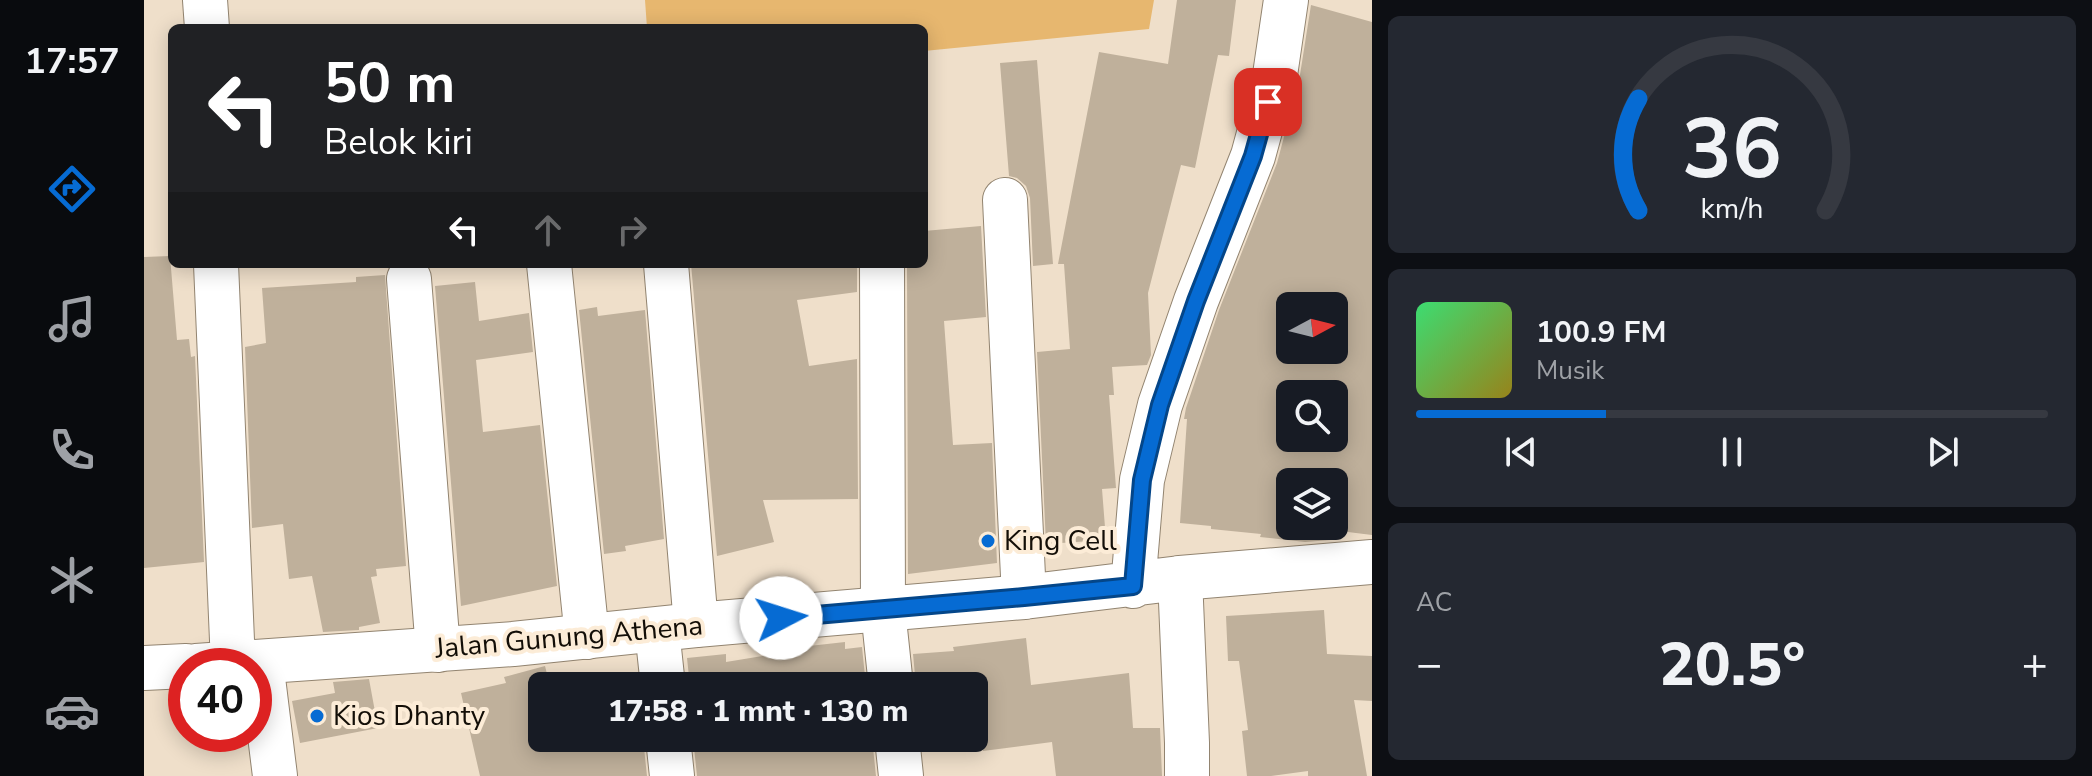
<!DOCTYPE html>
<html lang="id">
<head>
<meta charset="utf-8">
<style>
	body { margin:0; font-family:"Nunito Sans",sans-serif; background:#242831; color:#f1f3f6; height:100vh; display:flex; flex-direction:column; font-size:30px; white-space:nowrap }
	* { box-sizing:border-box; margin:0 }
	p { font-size:26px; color:#9ea1a6 }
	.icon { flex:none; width:44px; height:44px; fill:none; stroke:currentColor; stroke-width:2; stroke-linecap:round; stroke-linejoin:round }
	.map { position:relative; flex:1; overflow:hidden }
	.drawer { display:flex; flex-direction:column; gap:16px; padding:16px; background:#0d0f14; width:720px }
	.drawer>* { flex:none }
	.guide { position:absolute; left:24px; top:24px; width:760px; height:244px; border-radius:12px; box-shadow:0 4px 20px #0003; background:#202124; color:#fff; overflow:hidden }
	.needle { width:52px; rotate:83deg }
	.buttons { position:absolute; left:1132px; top:292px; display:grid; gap:16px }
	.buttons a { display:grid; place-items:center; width:72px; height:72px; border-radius:12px; background:#171b24; box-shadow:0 4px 20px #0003; font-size:40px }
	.speed { position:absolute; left:24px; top:648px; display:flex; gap:16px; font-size:40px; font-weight:700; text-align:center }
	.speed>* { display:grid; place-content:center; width:104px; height:104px; border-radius:50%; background:#171b24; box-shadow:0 4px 20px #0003; line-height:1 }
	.speed .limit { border:12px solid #d22; background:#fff; color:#111 }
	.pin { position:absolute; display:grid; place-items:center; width:68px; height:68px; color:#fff; margin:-34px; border-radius:16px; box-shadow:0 4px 12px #0006 }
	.me { position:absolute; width:88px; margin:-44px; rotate:85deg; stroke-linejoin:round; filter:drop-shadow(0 0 6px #0008) }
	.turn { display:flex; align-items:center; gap:28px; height:168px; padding:0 24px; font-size:36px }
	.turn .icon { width:104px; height:104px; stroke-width:2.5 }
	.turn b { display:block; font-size:56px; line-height:68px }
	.lanes { display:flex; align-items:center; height:76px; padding:0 24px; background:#0003; justify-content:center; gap:40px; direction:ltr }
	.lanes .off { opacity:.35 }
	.big { font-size:60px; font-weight:800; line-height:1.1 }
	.drawer .card { flex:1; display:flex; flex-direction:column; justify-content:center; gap:12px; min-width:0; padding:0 28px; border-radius:12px; background:#242831 }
	.drawer .dial { align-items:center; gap:0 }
	.dial svg { height:208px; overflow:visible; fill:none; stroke:#363941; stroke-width:7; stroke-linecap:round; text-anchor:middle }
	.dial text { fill:#f1f3f6; stroke:none }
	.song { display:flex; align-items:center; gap:24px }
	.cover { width:96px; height:96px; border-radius:12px; background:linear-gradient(135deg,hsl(140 70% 55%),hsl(50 70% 35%)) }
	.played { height:8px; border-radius:4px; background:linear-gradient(90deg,#066bd3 30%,#363941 30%) }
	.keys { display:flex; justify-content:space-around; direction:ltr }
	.heat { display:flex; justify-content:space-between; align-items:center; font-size:44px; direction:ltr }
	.trip { position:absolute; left:384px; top:672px; width:460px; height:80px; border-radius:12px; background:#171b24; box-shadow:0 4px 20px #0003; font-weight:800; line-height:80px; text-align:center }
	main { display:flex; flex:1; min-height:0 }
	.menu { display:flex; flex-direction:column; width:144px; justify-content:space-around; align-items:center; background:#090b0e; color:#9ea1a6 }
	.menu .icon { width:56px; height:56px }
	.menu .active { color:#066bd3 }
	.menu b { font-size:36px; color:#f1f3f6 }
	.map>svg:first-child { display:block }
	.green { fill:#e7b76f }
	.building { fill:#bfb09b; fill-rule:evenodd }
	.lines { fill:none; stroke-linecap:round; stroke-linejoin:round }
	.minor-casing { stroke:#928470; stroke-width:46 }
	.tertiary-casing { stroke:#928470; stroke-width:46 }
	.minor { stroke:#fff; stroke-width:44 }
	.tertiary { stroke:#fff; stroke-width:44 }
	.route-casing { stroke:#044689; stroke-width:20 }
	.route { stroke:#066bd3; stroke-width:14 }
	.poi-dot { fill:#066bd3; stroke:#fcecd7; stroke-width:3 }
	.labels { text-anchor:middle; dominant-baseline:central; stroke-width:8; stroke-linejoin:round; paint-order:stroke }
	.poi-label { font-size:28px; fill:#130e07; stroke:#fcecd7; text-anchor:start }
	.street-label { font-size:28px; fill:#130e07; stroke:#fcecd7 }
</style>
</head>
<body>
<main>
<nav class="menu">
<b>17:57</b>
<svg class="icon active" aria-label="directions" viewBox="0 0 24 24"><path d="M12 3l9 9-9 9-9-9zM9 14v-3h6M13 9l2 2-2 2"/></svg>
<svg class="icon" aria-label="music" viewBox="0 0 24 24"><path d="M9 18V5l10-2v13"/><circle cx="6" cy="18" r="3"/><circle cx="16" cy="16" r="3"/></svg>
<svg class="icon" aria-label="phone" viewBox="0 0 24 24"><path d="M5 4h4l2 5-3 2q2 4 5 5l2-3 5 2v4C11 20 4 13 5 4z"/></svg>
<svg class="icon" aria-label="climate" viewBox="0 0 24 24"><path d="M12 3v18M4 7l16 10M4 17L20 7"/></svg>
<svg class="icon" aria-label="car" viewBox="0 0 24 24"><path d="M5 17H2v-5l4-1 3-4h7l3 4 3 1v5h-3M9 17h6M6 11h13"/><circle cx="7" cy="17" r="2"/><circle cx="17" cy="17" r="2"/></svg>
</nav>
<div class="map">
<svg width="1228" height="776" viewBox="0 0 1228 776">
	<rect width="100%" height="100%" fill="#efdfca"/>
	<path class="green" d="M501,0H1010L1005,29L780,51V28H503Z"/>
	<path class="building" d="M1033,0H1092L1085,56L1074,55L1051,168L1037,165L1004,293L1007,355L1003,365L968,367L970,395H965L972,488L958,489L962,540L902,544L893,352L926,349L920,264H914L955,52L1024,64Z
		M1167,5L1228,22V535L1188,530L1187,540L1161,542L1116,537L1117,534L1067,529V526L1036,523L1043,419H1040L1042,408L1075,310L1133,163L1155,81ZM1146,306H1190V350H1146ZM1146,394H1190V438H1146ZM1146,482H1190V526H1146Z
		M893,60L909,264L889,266L886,198L882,186L873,178L865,176L856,63Z
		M837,226L842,317L800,321L809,445L848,443L853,563L764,574L763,264H780V231Z
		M26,256L33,340L45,339L47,357L51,356L60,562L0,568V257Z
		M547,264H713V292L653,300L665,366L713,359L714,499L619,500L630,542L573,556Z
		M241,275L262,566L232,569L233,576L227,577L236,623L215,627V630L179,632L168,576L145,579L139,524L108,528L101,347L122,343L118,288L212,282V277Z
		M331,282L335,321L385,313L389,352L332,360L339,432L396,425L413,586L317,606L291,286Z
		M453,307L454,316L501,310L520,539L481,546L482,551L460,554L435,310Z
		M1180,610L1183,654L1228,656V701L1210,700L1223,776H1164V771L1127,776H1103L1098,731L1104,730L1095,661H1084L1082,616Z
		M882,638L887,685L985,673L989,728H1016L1018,776H912L908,742L839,751L831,686H772L769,654L810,651L809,647Z
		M701,642V649L718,647L722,686H546L543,658L582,654V662L656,650V647Z
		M401,666L406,686H398V738H499L503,776H336L317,693L362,683L360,677Z
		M225,679L234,728L156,743L148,701L191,693L189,682Z
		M549,738H728L732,776H553Z"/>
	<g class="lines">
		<defs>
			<path id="minor" d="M61,0L63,28
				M861,200L880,597
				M72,264L89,664
				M405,264L443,637
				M522,264L552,625
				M738,264L739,610L747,686
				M265,279L294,650
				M1036,578L1043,743V776
				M513,630L519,686
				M117,662L131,776
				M524,738L528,776
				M753,738L757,776"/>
			<path id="tertiary" d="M989,586L998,480L1016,405L1052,301L1109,156L1131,75L1142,0
				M52,666L369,644L552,625L880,597L1036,578L1228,562
				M0,668L42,666"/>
		</defs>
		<use href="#minor" class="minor-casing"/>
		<use href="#tertiary" class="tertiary-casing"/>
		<use href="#minor" class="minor"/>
		<use href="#tertiary" class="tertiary"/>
	</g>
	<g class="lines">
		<defs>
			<path id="route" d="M637,618L880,597L989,586L998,480L1016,405L1052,301L1109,156L1124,102"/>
		</defs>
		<use href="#route" class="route-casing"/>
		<use href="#route" class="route"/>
	</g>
	<g class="poi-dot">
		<circle cx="844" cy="541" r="8"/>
		<circle cx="173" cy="716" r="8"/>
	</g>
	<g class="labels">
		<g class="poi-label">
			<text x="860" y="541">King Cell</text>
			<text x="189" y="716">Kios Dhanty</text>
		</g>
		<g class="street-label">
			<text transform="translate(425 637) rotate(-5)">Jalan Gunung Athena</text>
		</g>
	</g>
</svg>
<div class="buttons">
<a><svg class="needle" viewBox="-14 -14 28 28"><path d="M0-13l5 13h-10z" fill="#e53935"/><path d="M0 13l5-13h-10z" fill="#9ea1a6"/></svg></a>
<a><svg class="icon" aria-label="search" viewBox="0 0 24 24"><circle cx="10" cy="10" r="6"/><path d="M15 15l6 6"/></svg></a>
<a><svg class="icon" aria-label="layers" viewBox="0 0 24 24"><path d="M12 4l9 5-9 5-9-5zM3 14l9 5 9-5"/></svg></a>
</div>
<div class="speed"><div class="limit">40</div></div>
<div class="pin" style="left:1124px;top:102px;background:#d93025"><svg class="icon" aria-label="arrive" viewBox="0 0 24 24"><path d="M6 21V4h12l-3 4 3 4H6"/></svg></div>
<svg class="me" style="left:637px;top:618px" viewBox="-20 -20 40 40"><circle r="19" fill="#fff"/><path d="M0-13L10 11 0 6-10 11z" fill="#066bd3"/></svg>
<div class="trip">17:58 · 1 mnt · 130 m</div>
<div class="guide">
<div class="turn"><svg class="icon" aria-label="left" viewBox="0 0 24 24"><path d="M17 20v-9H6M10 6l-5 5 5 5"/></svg><div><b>50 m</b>Belok kiri</div></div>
<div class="lanes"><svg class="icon" aria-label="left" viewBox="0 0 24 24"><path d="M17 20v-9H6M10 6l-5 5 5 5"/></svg><svg class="icon off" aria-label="ahead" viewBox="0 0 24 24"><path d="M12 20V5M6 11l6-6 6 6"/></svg><svg class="icon off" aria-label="right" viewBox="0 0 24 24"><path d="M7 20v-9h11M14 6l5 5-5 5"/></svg></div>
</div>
</div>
<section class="drawer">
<div class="card dial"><svg viewBox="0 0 100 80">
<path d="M14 69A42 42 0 1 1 86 69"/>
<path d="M14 69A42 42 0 0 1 14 26" stroke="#066bd3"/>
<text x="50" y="56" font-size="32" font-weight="700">36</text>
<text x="50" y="72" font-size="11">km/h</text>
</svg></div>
<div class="card">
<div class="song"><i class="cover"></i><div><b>100.9 FM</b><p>Musik</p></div></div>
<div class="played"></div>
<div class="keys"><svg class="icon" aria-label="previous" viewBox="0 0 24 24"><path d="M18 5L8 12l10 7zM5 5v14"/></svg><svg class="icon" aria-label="pause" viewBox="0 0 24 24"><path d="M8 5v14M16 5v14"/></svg><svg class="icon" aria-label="next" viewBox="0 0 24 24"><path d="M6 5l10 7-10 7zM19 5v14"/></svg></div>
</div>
<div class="card"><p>AC</p>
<div class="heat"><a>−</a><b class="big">20.5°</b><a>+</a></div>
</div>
</section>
</main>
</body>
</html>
